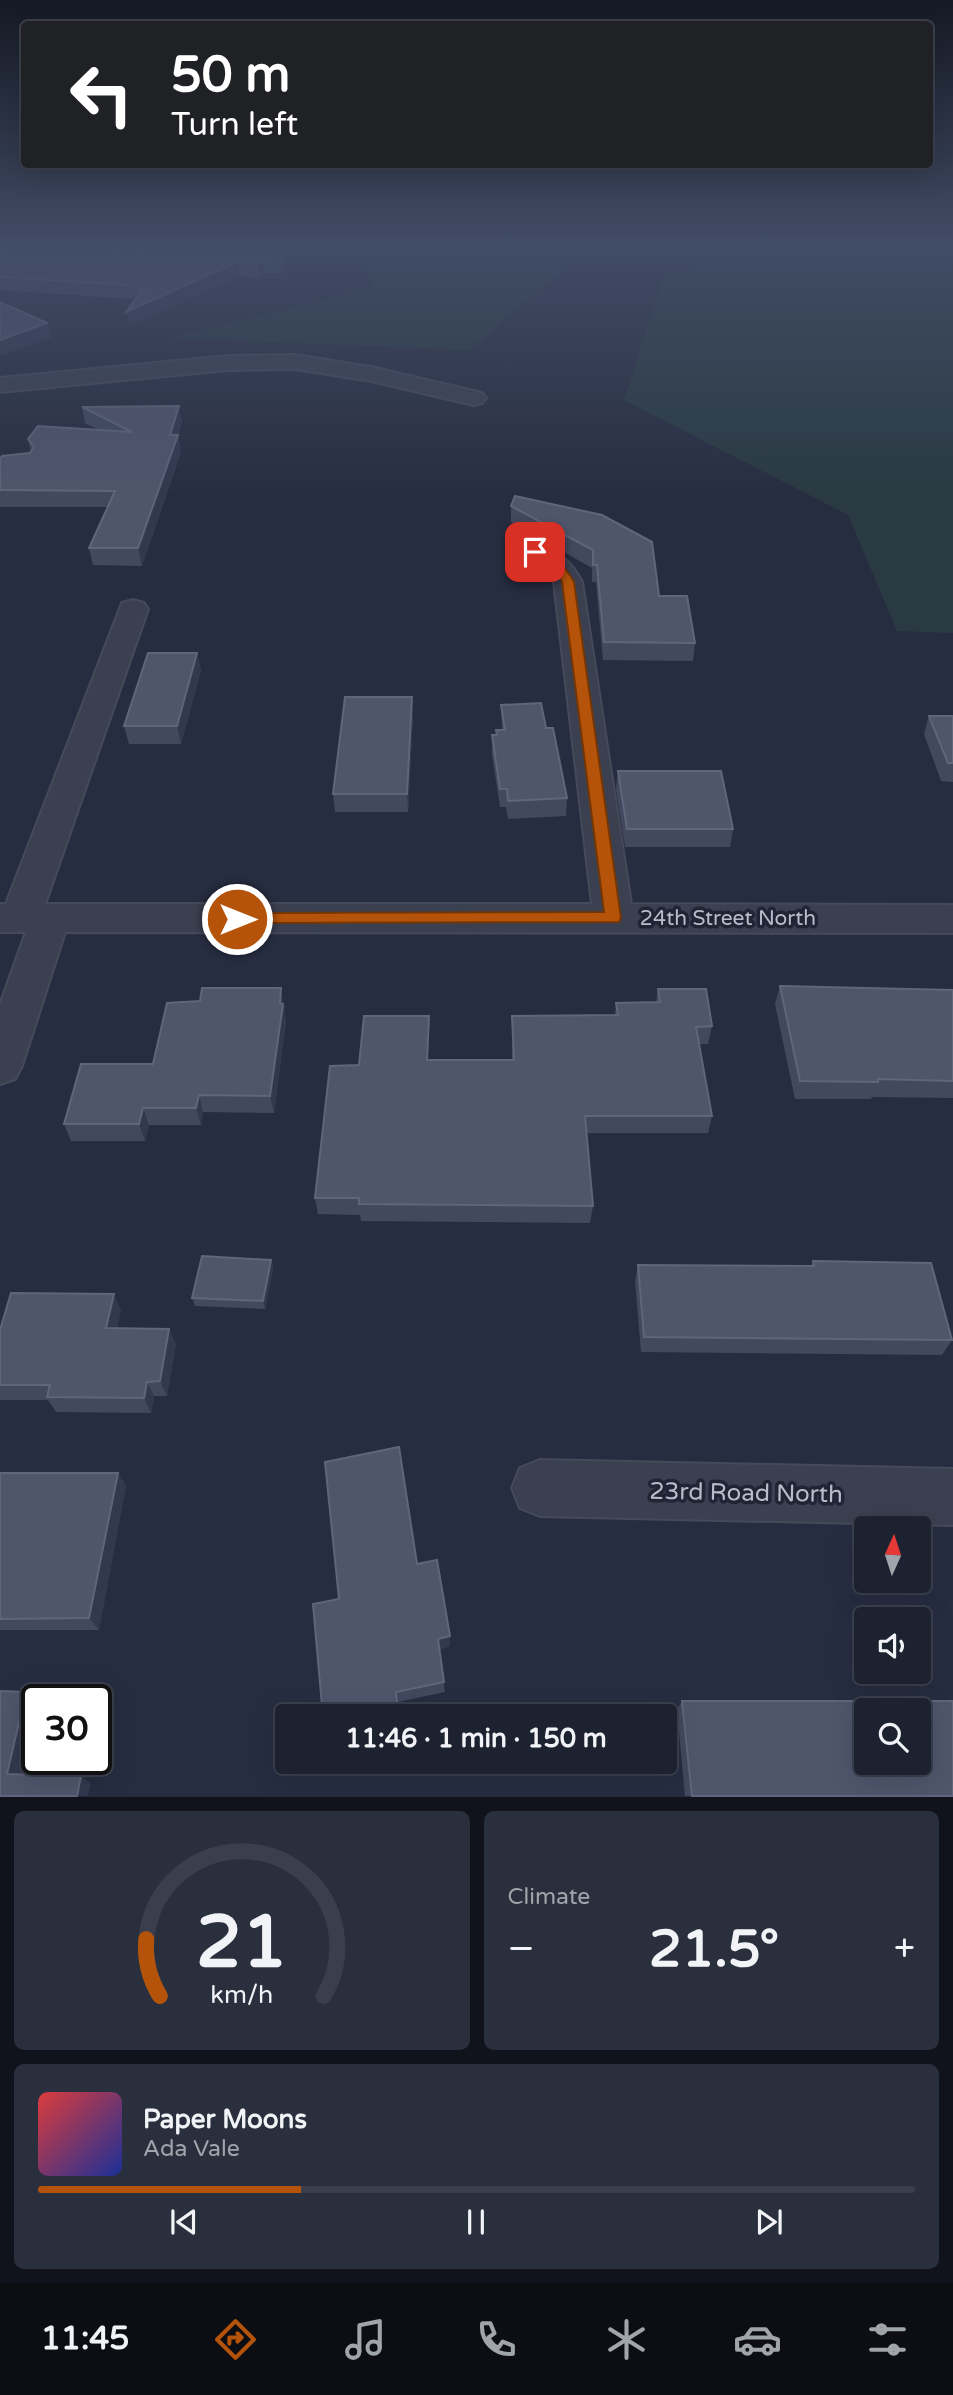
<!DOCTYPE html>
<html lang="en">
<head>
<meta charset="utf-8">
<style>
	body { margin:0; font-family:"Varela Round",sans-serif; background:#2a2f3d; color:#f1f3f6; height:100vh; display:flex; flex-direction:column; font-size:26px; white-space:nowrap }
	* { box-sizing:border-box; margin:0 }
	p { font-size:23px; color:#a0a4ab }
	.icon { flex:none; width:38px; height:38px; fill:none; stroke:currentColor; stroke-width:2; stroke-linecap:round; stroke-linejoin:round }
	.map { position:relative; height:1797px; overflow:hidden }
	.drawer { display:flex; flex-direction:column; gap:14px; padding:14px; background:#10131b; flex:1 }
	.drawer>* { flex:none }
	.hud { position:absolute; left:21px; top:21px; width:912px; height:147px; border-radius:7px; box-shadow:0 7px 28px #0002,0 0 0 2px #3b3f4d; background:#202124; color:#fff; overflow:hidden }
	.needle { width:46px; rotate:3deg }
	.controls { position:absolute; left:854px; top:1516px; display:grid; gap:14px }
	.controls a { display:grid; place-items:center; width:77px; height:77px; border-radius:7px; background:#1d2231; box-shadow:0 7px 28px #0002,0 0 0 2px #3b3f4d; font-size:35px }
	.speed { position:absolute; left:21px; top:1684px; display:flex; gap:14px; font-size:35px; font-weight:700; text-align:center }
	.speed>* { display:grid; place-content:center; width:91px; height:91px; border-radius:50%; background:#1d2231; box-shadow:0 7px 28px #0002,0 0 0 2px #3b3f4d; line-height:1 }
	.speed .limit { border:4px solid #111; border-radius:10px; background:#fff; color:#111 }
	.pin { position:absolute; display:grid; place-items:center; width:60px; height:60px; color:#fff; margin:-30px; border-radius:14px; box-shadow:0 4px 10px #0006 }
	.me { position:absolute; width:77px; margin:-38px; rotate:90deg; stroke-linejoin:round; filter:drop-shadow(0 0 5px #0008) }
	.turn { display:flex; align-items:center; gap:24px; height:147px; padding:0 35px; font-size:32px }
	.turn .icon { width:91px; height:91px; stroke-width:2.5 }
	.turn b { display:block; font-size:49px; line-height:60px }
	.big { font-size:52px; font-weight:700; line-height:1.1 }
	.drawer .tile { flex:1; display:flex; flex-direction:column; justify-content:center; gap:10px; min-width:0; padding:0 24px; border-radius:10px; background:#2a2f3d }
	.drawer .dial { align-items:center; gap:0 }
	.dial svg { height:182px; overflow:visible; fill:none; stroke:#3b3f4d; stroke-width:7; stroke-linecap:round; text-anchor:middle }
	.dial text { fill:#f1f3f6; stroke:none }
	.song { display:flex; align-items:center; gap:21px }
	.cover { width:84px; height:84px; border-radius:10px; background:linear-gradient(135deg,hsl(0 70% 55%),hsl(230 70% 35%)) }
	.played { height:7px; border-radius:4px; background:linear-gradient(90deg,#b45309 30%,#3b3f4d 30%) }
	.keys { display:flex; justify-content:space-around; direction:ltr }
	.heat { display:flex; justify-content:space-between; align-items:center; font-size:38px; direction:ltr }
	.drawer .tiles { flex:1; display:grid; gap:14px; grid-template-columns:1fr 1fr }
	.tile:last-child { grid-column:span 2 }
	.trip { position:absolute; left:275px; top:1704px; width:402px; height:70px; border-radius:7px; background:#1d2231; box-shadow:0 7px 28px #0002,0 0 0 2px #3b3f4d; font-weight:700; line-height:70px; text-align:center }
	.tabs { display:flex; height:112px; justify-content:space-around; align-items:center; background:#0c0e14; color:#a0a4ab }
	.tabs .icon { width:49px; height:49px }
	.tabs .selected { color:#b45309 }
	.tabs b { font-size:32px; color:#f1f3f6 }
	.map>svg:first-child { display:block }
	.green { fill:#293a42 }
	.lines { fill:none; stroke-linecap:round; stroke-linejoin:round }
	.minor-casing { stroke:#45495a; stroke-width:4 }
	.minor { fill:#3b4051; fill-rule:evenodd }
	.wall { fill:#42495f }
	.shaded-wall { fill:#32384e }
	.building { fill:#4f556b; stroke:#5f657a; stroke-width:2; fill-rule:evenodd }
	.route { fill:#b45309; stroke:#753606; stroke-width:2 }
	.labels { text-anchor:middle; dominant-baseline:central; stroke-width:7; stroke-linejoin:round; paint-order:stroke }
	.street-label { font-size:21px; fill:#b8bccb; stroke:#202536 }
	.near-street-label { font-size:24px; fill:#b8bccb; stroke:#202536 }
</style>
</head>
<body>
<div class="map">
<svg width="953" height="1797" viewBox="0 0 953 1797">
	<rect width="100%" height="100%" fill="#272d41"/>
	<path class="green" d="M350,244H589L585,251L469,350L170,338L374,288Z
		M755,244H953V633L897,631L848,515L624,400L663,277Z"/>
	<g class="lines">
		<defs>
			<path id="minor" d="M295,355L371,367L482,393L486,398L482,403L474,405L371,381L295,369L228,370L0,392V378L228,356Z
				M535,544C557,549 572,563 582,582L631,904L953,905V933L65,932L22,1066L15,1079L0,1084V1005L26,932H0V904H6L122,603L133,600L144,603L148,609L45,904H592L554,582C546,568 530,565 521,552L525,546Z
				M540,1460L953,1469V1525L540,1516L520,1508L512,1488L520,1468Z"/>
		</defs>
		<use href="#minor" class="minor-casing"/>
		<use href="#minor" class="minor"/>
	</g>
	<path class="wall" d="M0,244L125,252H141L123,244H301L283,273H264L260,279L239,276L129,326L135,300L130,299L0,290Z
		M82,407L182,422L178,435L181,452L142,566L93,565L89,548L108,507H0V459L30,453L31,451L28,439L99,430L85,423Z
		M515,496L659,596L695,643L693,661L603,660L596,582H592V568L511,522V506Z
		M197,653L201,670L181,744H129L124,726Z
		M501,705L546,728L567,798L566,816L508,819L506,807H500L492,754V735H496V730H502Z
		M413,715L408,812H335L333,794Z
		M929,716H953V782L941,781L924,734Z
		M618,771L733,829L730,847H625L616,789Z
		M780,986L953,990V1098L872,1097L871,1099H795L775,1004Z
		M658,989L712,1026L708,1044H699L712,1116L708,1133H586L593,1206L590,1223L361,1221L360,1215L318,1214L315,1198L359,1065L429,1033L428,1060H512V1016L615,1015L616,1003L656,1002Z
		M285,1006L284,1011L286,1021L274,1113L203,1112L201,1125H149L145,1141H71L64,1124L153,1064Z
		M271,1260L273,1268L265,1309L195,1306L192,1298Z
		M813,1261L952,1340L942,1355L641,1352L635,1281L638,1265L811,1266Z
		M121,1310L117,1328L176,1344L167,1396H154L151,1413L56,1412L48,1400H0V1330Z
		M0,1473H118L126,1486L99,1630H0Z
		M417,1564L450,1636V1646L439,1650L445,1692L398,1702L399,1712L377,1717H323L339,1599Z
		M682,1701L953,1796H685L677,1710Z"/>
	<path class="shaded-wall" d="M291,244H301L283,273L282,259Z
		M262,260L264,273L260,279L258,265Z
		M237,262L239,276L129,326L126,312Z
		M47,323L51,338L0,356V340Z
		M179,406L182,422L173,451L170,435Z
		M178,435L181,452L142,566L138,548Z
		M197,653L201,670L181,744L177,726Z
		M412,697L413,715L408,812L407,794Z
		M281,988L286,1021L274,1113L270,1096Z
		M429,1016V1033L427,1077V1060Z
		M199,1095L203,1112L201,1125L196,1108Z
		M143,1108L149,1125L145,1141L139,1124Z
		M271,1260L273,1268L265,1309L263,1301Z
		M114,1294L121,1310L114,1343L106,1328Z
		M169,1329L176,1344L167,1396L160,1381Z
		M147,1382L154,1396L151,1413L144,1398Z
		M118,1473L126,1486L99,1630L89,1618Z
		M450,1636V1646L439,1650L438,1639Z
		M26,1692L37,1702L19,1782L7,1774Z
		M81,1776L91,1784L88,1796H77Z"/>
	<path class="building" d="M0,244H105L125,252H141L146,246L145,244H291L282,259L262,260L258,265L237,262L126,312L143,289L127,285L0,277Z
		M0,302L47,323L0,340Z
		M179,406L170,435H178L138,548H89L115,491L0,490V459L2,456L30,453L34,447L28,439L38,426L132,432L82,407Z
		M515,496L602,515L652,542L659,596H687L695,643L604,642L597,565H593V550L511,506Z
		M148,653H197L177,726H124Z
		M345,697H412L407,794H333Z
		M541,703L546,728H553L567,798L508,801L507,789H500L492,735H497L496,730H505L501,705Z
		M929,716H953V763H948Z
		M618,771H721L733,829H627Z
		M780,986L953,990V1081L878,1079V1082L800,1081Z
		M202,988H281L280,1003L283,1004L270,1096L199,1095L196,1108H143L139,1124H64L81,1064H153L167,1003L200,1001Z
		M658,989H706L712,1026L696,1027L712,1116H585L593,1206L359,1204V1198H315L330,1066L359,1065L364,1016H429L427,1060H514L512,1016L618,1015L616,1003L660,1002Z
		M202,1256L271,1260L263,1301L192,1298Z
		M813,1261L931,1263L952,1340L644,1337L638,1265L814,1266Z
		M11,1293L114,1294L106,1328L169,1329L160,1381L147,1382L144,1398L47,1397L50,1385H0V1330Z
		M399,1447L417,1564L437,1560L450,1636L438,1639L444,1682L396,1692L397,1703L329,1717H323L313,1604L339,1599L325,1462Z
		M0,1473H118L89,1618L0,1619Z
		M0,1691L26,1692L7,1774L81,1776L77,1796H0Z
		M682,1701H953V1796H692ZM866,1710H919V1762H866Z"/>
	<linearGradient id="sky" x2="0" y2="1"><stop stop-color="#151924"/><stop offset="0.49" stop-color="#414c65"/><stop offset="1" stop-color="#414c65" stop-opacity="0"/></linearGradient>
	<rect width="953" height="496" fill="url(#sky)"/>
	<path class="route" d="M531,550C549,549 566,567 574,582L621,918L619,922L232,923L229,919L232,915L237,913L604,912L562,582L556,571L531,555Z"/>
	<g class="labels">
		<g class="street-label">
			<text x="728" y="918">24th Street North</text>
		</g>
		<g class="near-street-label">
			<text transform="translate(746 1493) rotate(1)">23rd Road North</text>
		</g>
	</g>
</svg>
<div class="controls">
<a><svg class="needle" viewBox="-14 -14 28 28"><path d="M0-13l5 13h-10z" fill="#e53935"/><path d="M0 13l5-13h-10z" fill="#a0a4ab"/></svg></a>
<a><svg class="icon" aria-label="sound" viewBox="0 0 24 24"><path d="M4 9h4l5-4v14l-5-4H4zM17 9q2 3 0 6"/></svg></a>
<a><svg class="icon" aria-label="search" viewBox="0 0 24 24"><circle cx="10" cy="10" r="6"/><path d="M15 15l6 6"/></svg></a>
</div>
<div class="speed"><div class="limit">30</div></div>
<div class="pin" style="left:535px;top:552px;background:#d93025"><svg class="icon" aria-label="arrive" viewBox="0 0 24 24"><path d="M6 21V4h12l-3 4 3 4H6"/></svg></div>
<svg class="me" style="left:237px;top:919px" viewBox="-20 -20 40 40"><circle r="17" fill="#b45309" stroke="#fff" stroke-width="3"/><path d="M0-11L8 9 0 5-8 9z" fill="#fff"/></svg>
<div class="trip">11:46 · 1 min · 150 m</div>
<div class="hud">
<div class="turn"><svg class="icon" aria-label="left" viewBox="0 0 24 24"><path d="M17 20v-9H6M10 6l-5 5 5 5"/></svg><div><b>50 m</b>Turn left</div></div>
</div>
</div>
<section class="drawer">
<div class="tiles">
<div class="tile dial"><svg viewBox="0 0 100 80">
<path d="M14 69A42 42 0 1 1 86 69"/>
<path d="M14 69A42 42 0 0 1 8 44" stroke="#b45309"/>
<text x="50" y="56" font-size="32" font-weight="700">21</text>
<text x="50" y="72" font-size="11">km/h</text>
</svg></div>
<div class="tile"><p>Climate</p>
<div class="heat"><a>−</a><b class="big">21.5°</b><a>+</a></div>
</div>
<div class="tile">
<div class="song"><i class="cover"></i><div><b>Paper Moons</b><p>Ada Vale</p></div></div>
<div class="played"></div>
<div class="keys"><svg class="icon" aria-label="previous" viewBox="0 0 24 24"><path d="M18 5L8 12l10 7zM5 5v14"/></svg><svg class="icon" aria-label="pause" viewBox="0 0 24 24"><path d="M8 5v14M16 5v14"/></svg><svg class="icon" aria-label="next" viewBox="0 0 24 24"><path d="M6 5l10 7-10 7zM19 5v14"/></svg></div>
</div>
</div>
</section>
<nav class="tabs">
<b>11:45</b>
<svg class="icon selected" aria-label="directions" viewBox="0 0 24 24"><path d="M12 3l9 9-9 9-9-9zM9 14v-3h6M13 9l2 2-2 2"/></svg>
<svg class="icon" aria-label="music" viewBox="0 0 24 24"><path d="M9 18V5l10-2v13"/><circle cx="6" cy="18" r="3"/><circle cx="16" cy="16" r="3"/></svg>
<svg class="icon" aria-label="phone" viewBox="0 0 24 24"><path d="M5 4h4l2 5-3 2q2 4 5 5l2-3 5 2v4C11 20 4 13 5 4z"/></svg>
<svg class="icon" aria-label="climate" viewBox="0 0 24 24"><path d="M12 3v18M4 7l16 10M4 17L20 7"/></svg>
<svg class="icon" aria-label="car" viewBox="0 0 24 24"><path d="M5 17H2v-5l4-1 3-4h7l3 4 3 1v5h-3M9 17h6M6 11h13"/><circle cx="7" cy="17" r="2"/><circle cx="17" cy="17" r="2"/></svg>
<svg class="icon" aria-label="filters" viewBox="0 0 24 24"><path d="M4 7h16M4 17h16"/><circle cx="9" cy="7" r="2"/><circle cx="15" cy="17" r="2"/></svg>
</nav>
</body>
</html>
